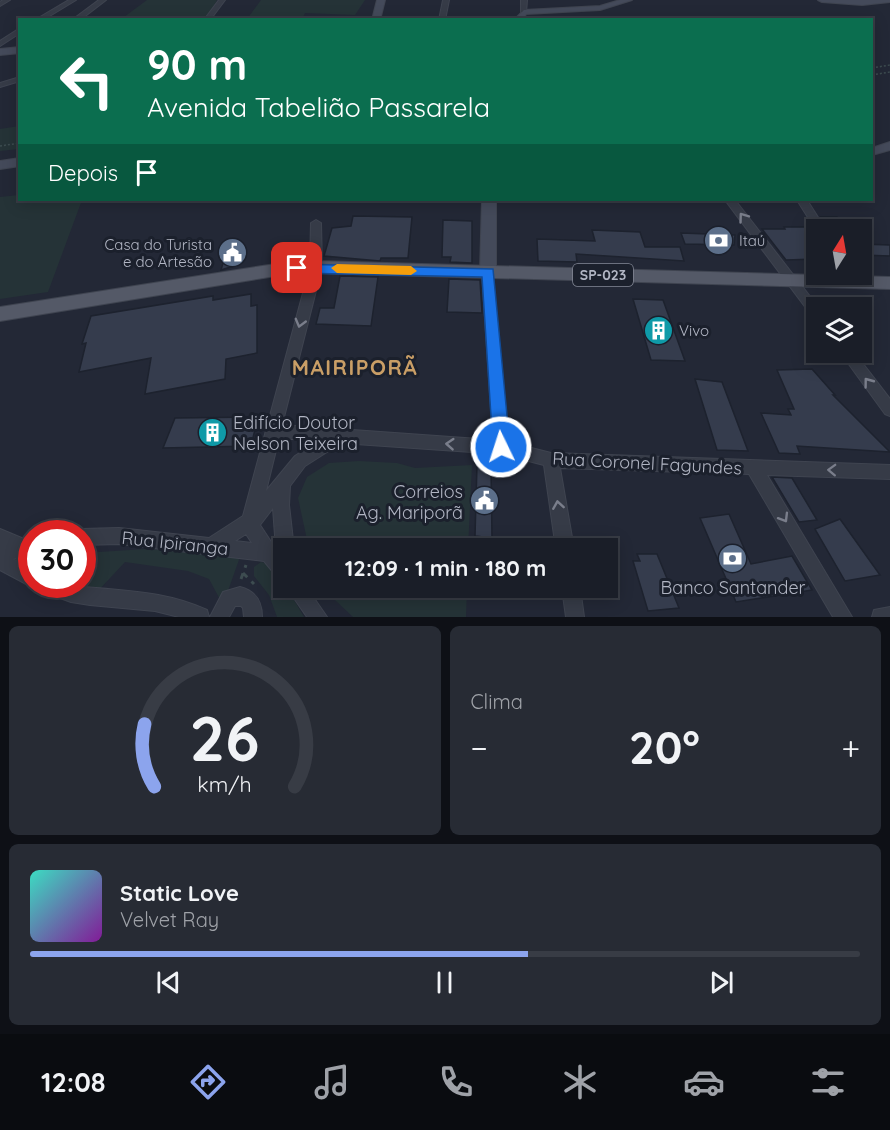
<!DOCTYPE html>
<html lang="pt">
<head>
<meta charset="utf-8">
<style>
	body { margin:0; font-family:Quicksand,sans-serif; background:#272b34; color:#f1f3f6; height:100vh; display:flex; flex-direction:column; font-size:22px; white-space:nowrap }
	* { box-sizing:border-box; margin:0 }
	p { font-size:20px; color:#9fa2a8 }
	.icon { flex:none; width:33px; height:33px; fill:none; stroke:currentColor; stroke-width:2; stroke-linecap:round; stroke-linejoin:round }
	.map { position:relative; height:617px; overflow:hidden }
	.sheet { display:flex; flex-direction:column; gap:9px; padding:9px; background:#0e1016; flex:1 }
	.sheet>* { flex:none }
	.hud { position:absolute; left:18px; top:18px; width:855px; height:183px; border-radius:0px; box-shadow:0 3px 15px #0003,0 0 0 2px #383c45; background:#0b6e4f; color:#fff; overflow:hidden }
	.needle { width:39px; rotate:11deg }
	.controls { position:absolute; left:806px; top:219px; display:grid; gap:12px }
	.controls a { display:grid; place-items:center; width:66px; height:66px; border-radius:0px; background:#1a1e28; box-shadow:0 3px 15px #0003,0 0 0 2px #383c45; font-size:30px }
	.speed { position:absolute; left:18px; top:520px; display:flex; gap:12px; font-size:30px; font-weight:700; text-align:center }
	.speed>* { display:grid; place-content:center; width:78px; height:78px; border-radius:50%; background:#1a1e28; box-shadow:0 3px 15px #0003,0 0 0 2px #383c45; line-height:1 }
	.speed .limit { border:9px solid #d22; background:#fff; color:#111 }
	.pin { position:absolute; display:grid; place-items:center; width:51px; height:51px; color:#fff; margin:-26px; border-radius:12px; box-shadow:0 3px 9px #0006 }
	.me { position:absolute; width:66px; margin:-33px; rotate:356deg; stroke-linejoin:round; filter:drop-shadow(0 0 4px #0008) }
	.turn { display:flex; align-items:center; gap:21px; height:126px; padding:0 30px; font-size:27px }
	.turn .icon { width:78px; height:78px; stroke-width:2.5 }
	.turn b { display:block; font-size:42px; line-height:51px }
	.then { display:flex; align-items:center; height:57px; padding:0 30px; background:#0003; gap:12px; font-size:22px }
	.big { font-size:45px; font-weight:800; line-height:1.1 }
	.sheet .widget { flex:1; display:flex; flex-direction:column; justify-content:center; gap:9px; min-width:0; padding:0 21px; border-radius:9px; background:#272b34 }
	.sheet .dial { align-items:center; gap:0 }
	.dial svg { height:156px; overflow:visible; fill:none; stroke:#383c45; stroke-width:7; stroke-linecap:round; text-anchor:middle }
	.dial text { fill:#f1f3f6; stroke:none }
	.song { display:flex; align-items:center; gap:18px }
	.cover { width:72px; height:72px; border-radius:9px; background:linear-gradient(135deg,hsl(170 70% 55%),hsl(290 70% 35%)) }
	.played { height:6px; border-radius:3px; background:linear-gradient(90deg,#8ca4ed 60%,#383c45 60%) }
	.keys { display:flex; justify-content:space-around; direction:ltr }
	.heat { display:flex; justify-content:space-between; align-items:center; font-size:33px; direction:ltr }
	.sheet .tiles { flex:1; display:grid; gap:9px; grid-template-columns:1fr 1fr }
	.widget:last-child { grid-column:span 2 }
	.trip { position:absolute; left:273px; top:538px; width:345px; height:60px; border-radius:0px; background:#1a1e28; box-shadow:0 3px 15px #0003,0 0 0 2px #383c45; font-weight:800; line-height:60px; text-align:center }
	.dock { display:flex; height:96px; justify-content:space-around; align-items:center; background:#0a0c10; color:#9fa2a8 }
	.dock .icon { width:42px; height:42px }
	.dock .on { color:#8ca4ed }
	.dock b { font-size:27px; color:#f1f3f6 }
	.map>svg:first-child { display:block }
	.green { fill:#253337 }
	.building { fill:#353c4d; stroke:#1d222e; stroke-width:1.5 }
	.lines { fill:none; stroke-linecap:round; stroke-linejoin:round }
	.street-casing { stroke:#3f4450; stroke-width:2 }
	.secondary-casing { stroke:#3f4450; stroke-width:2 }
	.primary-casing { stroke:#3f4450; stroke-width:2 }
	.path-far1 { stroke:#3d4c50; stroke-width:1.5; stroke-dasharray:2 2; stroke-linecap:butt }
	.path { stroke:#3d4c50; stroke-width:3; stroke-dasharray:6 6; stroke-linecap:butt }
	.street { fill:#363b47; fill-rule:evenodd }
	.secondary { fill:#444a5a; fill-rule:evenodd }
	.primary { fill:#545967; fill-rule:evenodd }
	.oneway { stroke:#7a7e8b }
	.route { fill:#1a73e8; stroke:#114b97; stroke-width:1.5 }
	.slow { fill:#f59e0b }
	.labels { text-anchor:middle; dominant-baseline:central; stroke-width:6; stroke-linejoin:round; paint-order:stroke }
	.shield { fill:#1b202c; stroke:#848896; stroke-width:1.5 }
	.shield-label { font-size:14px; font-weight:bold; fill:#b1b5c3 }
	.poi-label { font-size:15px; fill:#b1b5c3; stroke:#1b202c; text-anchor:start }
	.near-poi-label { font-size:18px; fill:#b1b5c3; stroke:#1b202c; text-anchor:start }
	.near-street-label { font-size:18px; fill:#b1b5c3; stroke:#1b202c }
	.district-label { font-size:21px; font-weight:bold; letter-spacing:1.5px; fill:#c99e66; stroke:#1b202c }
</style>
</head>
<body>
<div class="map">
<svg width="890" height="617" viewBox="0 0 890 617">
	<rect width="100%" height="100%" fill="#232836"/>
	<path class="green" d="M147,0H217L207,19L120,20Z
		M261,0H365L355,15L305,13L302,19H247Z
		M19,126V149L0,151V129Z
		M19,195L20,200H82L48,292L0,299V197Z
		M359,461L397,463L415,468L472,465L468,549H309L298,498L307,477L329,463Z
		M146,549L241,554L223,605L209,579L188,571L125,562L97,592L71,589L62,585H82L83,553Z
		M261,562C271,564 283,577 284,588H287L304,617H277L269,595L254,576V567Z
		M331,588H467L466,617H353L335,600Z"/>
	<path class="building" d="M353,216L412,217L408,258H381L380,261L324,256L332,228L351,226Z
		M821,217H837L845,230H828Z
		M443,220L472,221V263L450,262L451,257H442Z
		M784,227H811L816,232V259L786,260L762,229H785Z
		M592,230L640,232L645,247H680L684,261L576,254L577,262L538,261L537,239L595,241Z
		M681,233L735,235L734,245L685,244Z
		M241,241L237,265L221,270L229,242Z
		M861,244L890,245V256L861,255Z
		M340,276L378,277L371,326L316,324L320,308H334Z
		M449,279L480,280L482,313L447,312Z
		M251,294V306L257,305V353L226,359L225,379L145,394L151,358L79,372L86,343L82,344L91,316L213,296V300Z
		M633,299L663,300L685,361L651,360Z
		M812,369L835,395H833L890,452L797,446L800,454L779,453L761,413L791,415L788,409H794L777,370Z
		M695,379L722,382L748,451L717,450Z
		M258,417L251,446L163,448L175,418Z
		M477,465H491L492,538L475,536Z
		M772,477L792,478L817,520L799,522Z
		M729,514L751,564L792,556L812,590L736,602L700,518Z
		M840,519L880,575L845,581L815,529Z
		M637,554H657L679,608L648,611L633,561H640Z"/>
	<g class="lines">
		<defs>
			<path id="street" d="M3,0H10L0,6V2Z
				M69,0H76L43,20H35Z
				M99,0H106L80,20H72Z
				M219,0H225L210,20H204Z
				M443,0H449L445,20H439Z
				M521,0H527L526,13L521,12Z
				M20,28V33L0,46V41Z
				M20,77V81L0,87V83Z
				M725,200H735L819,308H816V318L812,316Z
				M797,200H807L826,230H816Z
				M316,220L321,223L322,267L282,425L493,440L482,272L488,268L492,269L508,442L551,453L890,465V479L767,475L852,617H833L749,474L560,468L574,549H556L544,465L501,454L341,443L305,466L290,486L289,505L294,549H284V581L278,578L264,561L119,544L82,545V534H75L76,531L82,529L119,528L209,538L243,516L310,267L311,223ZM279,438L318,441L295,456L266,491ZM273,508L276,549L277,551L260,525ZM246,534L252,543L235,541Z
				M840,352H854L890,399V416L885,414Z
				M0,529L24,539L32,537V554L13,559L32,568V585H36L32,587L0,570Z
				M38,585C62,585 84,587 108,589C143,592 174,595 207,610L209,617H179L155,611L90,605L71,602L41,591Z
				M240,587C256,591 262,601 262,617H244L243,608L241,606H235L229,617H210L223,592Z
				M287,588H307L327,617H307Z
				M562,588H580L584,617H566Z
				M890,607V617H872L874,610Z"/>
			<path id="secondary" d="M377,0H385L380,20H372Z
				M620,0H632L600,10L526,14L523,20H514L524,10L600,6Z
				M818,0H890V2L862,5L822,2Z
				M20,47V53L0,55V49Z
				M890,142V150L872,155V148Z
				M20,158V166L0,169V161Z
				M482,200H496V272L493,276H483L480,272Z"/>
			<path id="primary" d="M316,261L890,277V289L316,273L282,275L0,321V307L282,263Z"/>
		</defs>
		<use href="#street" class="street-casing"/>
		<use href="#secondary" class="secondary-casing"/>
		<use href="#primary" class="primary-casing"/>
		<path class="path-far1" d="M872,68L890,65
			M872,75L890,72
			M0,146L20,143"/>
		<path class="path" d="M243,573L254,584
			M241,579L246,565"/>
		<use href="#street" class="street"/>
		<use href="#secondary" class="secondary"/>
		<use href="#primary" class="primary"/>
	</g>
	<defs><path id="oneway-chevron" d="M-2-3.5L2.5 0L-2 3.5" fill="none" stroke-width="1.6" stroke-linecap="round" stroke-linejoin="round" transform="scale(1.5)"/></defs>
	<g class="oneway">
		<use href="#oneway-chevron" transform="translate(743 217) rotate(-126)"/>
		<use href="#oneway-chevron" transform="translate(300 323) rotate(105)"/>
		<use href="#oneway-chevron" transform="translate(868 382) rotate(-127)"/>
		<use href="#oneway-chevron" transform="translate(450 444) rotate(-176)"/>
		<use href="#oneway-chevron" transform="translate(832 470) rotate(-178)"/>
		<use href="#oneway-chevron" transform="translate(558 505) rotate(-99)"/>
		<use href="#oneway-chevron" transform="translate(784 518) rotate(59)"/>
	</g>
	<path class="route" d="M297,264L493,269L510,447L507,453L501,455L495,453L493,447L482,277L297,273L290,268Z"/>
	<path class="slow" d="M337,264L411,266L417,271L411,275L337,273L331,268Z"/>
	<defs>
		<symbol id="bank-disc" viewBox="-11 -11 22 22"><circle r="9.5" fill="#5c6f8a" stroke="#1b202c"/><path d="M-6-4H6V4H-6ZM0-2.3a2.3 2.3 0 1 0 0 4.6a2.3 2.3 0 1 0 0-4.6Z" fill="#fff"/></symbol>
		<symbol id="civic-disc" viewBox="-11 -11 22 22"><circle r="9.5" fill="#5c6f8a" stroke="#1b202c"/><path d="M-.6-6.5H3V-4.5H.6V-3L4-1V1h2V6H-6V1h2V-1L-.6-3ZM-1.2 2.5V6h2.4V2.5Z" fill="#fff"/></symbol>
		<symbol id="building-disc" viewBox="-11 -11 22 22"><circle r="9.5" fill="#0f9aa8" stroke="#1b202c"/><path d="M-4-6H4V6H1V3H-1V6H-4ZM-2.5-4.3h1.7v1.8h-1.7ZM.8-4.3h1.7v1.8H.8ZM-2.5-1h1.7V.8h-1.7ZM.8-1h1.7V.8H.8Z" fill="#fff"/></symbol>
	</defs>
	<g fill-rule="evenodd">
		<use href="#bank-disc" x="702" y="224" width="33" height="33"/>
		<use href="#civic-disc" x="216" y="236" width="33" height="33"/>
		<use href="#building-disc" x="642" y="314" width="33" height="33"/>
		<use href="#building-disc" x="196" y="416" width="33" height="33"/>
		<use href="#civic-disc" x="468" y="484" width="33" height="33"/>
		<use href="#bank-disc" x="716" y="542" width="33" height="33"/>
	</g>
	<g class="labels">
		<rect class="shield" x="573" y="264" width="60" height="22" rx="4.5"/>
		<g class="shield-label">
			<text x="603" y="275">SP-023</text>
		</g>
		<g class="poi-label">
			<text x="739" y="240">Itaú</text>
			<text x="212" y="244" text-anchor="end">Casa do Turista<tspan x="212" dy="17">e do Artesão</tspan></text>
			<text x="679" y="330">Vivo</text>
		</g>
		<g class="near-poi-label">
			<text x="233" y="422">Edifício Doutor<tspan x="233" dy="21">Nelson Teixeira</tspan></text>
			<text x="463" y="491" text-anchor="end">Correios<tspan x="463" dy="21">Ag. Mariporã</tspan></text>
			<text x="733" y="587" text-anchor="middle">Banco Santander</text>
		</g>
		<g class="near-street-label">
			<text transform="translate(647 463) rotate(3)">Rua Coronel Fagundes</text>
			<text transform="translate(175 543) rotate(6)">Rua Ipiranga</text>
		</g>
		<g class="district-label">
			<text x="355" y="367">MAIRIPORÃ</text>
		</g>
	</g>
</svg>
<div class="controls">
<a><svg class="needle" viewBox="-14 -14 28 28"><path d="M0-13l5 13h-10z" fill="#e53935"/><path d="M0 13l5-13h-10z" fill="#9fa2a8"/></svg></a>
<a><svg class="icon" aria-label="layers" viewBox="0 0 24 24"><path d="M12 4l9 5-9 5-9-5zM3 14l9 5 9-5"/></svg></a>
</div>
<div class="speed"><div class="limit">30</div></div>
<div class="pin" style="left:297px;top:268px;background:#d93025"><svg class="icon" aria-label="arrive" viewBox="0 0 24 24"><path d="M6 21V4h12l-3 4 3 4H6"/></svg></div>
<svg class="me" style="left:501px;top:447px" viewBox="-20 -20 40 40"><circle r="17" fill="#1a73e8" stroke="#fff" stroke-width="3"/><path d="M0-11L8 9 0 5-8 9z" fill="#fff"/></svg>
<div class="trip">12:09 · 1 min · 180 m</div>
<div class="hud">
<div class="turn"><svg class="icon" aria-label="left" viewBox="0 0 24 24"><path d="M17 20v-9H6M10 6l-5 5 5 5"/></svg><div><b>90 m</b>Avenida Tabelião Passarela</div></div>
<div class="then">Depois<svg class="icon" aria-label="arrive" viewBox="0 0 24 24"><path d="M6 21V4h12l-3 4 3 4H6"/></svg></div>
</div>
</div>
<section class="sheet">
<div class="tiles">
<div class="widget dial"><svg viewBox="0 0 100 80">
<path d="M14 69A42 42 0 1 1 86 69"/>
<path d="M14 69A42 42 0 0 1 9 37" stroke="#8ca4ed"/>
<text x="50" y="56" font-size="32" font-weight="700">26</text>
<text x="50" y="72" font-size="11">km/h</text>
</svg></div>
<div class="widget"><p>Clima</p>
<div class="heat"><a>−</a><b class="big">20°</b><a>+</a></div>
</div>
<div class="widget">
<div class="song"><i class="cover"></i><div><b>Static Love</b><p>Velvet Ray</p></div></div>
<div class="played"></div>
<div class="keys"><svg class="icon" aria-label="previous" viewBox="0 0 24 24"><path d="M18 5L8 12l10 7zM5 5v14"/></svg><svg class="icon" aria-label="pause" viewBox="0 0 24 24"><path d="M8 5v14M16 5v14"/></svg><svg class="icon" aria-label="next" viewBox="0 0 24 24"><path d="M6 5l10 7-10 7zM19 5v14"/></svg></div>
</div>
</div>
</section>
<nav class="dock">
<b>12:08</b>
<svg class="icon on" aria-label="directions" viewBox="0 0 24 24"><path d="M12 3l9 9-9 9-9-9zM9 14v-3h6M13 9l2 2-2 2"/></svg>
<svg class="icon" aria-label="music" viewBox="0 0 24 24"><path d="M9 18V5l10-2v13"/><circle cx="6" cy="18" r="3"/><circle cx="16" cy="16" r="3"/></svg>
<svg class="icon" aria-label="phone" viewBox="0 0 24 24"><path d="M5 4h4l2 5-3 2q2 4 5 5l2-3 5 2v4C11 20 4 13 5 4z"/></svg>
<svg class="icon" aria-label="climate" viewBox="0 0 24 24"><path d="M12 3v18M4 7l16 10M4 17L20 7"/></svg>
<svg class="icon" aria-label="car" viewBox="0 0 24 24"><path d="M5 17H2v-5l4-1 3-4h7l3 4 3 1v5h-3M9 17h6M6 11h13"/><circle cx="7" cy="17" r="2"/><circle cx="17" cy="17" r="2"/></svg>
<svg class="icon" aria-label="filters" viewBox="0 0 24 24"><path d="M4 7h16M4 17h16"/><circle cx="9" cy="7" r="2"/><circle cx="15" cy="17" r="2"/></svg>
</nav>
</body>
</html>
